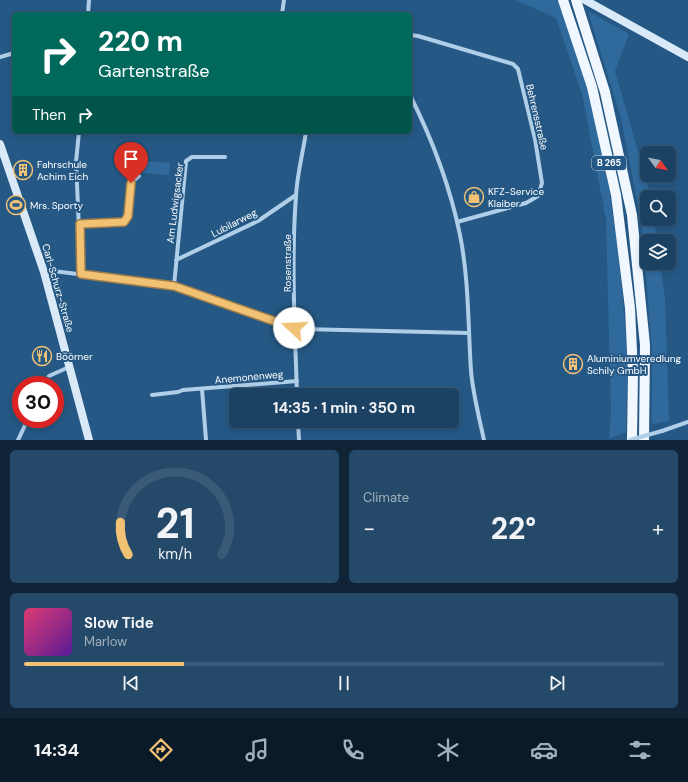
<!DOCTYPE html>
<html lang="en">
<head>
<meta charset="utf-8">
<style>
	body { margin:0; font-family:"DM Sans",sans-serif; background:#254969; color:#f1f3f6; height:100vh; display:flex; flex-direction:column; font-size:15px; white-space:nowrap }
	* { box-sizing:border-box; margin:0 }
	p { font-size:13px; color:#a0b0be }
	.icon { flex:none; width:22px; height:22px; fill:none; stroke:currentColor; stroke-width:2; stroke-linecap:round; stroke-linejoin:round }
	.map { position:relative; height:440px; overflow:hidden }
	.panel { display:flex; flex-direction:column; gap:10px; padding:10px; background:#0f2436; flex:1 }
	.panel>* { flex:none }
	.guide { position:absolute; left:12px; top:12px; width:400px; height:122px; border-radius:6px; box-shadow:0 2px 6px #0003,0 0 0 1px #3a5b78; background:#00695c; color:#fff; overflow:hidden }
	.needle { width:26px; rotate:122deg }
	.tools { position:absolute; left:640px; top:146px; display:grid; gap:8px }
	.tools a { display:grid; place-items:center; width:36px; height:36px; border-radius:6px; background:#1c4263; box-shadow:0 2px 6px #0003,0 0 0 1px #3a5b78; font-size:20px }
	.speed { position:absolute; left:12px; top:376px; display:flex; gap:8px; font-size:20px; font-weight:700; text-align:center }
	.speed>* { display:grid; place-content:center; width:52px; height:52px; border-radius:50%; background:#1c4263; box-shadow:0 2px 6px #0003,0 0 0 1px #3a5b78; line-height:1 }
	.speed .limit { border:6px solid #d22; background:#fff; color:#111 }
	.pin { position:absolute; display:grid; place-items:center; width:34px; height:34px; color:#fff; margin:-41px -17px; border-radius:50% 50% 50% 0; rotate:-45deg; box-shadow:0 0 4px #0007 }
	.pin .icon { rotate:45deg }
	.me { position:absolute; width:44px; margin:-22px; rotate:290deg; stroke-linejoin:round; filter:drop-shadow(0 0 3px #0008) }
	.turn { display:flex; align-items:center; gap:14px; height:84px; padding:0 20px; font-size:18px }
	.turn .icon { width:52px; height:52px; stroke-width:2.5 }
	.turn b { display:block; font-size:28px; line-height:34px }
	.then { display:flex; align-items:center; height:38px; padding:0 20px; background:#0003; gap:8px; font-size:15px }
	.big { font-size:30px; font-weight:700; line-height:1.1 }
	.panel .card { flex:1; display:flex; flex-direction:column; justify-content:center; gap:6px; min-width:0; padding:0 14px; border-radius:6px; background:#254969 }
	.panel .dial { align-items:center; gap:0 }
	.dial svg { height:104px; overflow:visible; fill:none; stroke:#3a5b78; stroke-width:7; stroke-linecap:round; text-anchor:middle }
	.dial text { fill:#f1f3f6; stroke:none }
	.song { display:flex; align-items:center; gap:12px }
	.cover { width:48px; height:48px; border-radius:6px; background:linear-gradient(135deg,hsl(340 70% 55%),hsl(270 70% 35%)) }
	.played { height:4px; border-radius:2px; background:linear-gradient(90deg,#f1c174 25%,#3a5b78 25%) }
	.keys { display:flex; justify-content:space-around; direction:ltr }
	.heat { display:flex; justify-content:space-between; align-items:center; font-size:22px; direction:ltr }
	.panel .tiles { flex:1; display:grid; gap:10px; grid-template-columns:1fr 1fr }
	.card:last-child { grid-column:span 2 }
	.trip { position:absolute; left:229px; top:388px; width:230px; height:40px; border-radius:6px; background:#1c4263; box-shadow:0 2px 6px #0003,0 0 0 1px #3a5b78; font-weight:700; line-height:40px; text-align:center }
	.dock { display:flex; height:64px; justify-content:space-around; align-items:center; background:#0b1a28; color:#a0b0be }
	.dock .icon { width:28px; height:28px }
	.dock .selected { color:#f1c174 }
	.dock b { font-size:18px; color:#f1f3f6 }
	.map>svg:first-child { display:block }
	.green { fill:#306a9c }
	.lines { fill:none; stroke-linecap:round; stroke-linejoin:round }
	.street { stroke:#afcee8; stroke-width:4 }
	.secondary { stroke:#d9e9f7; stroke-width:8 }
	.primary { stroke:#f1f7fe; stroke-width:10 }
	.street-bridge { stroke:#afcee8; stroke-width:4 }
	.route-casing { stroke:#9d7d4b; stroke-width:10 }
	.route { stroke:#f1c174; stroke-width:7 }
	.labels { text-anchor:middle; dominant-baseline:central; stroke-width:4; stroke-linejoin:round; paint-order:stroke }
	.shield { fill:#255884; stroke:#becdda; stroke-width:1 }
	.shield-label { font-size:9px; font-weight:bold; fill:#fff }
	.street-label { font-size:10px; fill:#fff; stroke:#255884 }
	.poi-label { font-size:10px; fill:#fff; stroke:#255884; text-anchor:start }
</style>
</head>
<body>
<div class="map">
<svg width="688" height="440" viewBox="0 0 688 440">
	<rect width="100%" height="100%" fill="#255884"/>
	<path class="green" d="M516,0H558L587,86L606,169L619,257L628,360L626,432L609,439L611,412L606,219L582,94L556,18Z
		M588,11L629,34L615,71L651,197H647V219H654L657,241H647V263H660L665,298L669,421L652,424V350L642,226L621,118Z
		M137,160L170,163L169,175L143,173L144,168L137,167Z"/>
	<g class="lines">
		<path class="street" d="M88,14L89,0
			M282,14L284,0
			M410,35L418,36L513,64L518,69L535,139L542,183L538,196L526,203L457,222
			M0,57L14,53
			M410,95C432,139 450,186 460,235C469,280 468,326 471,371C473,394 479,417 484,440
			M79,132L76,162L81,274
			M80,224L124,222L128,216L131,183L139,176
			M176,260L258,221L296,195
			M44,272L53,271L174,286L301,329L469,333
			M174,286L186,161L192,157H225
			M44,385L49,376L69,367
			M202,389L206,440
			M152,395L178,392L183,390L297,381
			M297,395C295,329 291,262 296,196C297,174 303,153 306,132
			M298,421L299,440
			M662,431L688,422
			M18,440L28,419"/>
		<path class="secondary" d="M585,0L688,57
			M0,144L44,272L89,440"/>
		<path class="primary" d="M563,0L592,87L616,195L630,308L633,373L632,440
			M576,0L605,92L632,215L645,345L644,440"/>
		<path class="street-bridge" d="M630,440L662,431"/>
	</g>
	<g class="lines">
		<defs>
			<path id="route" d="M131,183L128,216L124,222L80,224L81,274L174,286L294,328"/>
		</defs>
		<use href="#route" class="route-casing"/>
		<use href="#route" class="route"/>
	</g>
	<defs>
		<symbol id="building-ring" viewBox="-11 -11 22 22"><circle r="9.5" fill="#255884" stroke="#f1c174" stroke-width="1.5"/><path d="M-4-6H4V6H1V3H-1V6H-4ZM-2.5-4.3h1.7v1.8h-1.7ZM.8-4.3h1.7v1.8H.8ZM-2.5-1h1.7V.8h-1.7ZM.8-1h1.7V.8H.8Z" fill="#f1c174"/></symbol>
		<symbol id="shop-ring" viewBox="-11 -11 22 22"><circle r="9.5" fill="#255884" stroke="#f1c174" stroke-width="1.5"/><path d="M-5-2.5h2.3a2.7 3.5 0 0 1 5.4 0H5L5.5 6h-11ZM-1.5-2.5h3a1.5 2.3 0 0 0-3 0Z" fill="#f1c174"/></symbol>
		<symbol id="stadium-ring" viewBox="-11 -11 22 22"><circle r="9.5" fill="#255884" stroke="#f1c174" stroke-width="1.5"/><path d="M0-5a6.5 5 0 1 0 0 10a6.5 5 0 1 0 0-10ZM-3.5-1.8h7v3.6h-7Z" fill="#f1c174"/></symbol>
		<symbol id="restaurant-ring" viewBox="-11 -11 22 22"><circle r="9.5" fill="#255884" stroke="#f1c174" stroke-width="1.5"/><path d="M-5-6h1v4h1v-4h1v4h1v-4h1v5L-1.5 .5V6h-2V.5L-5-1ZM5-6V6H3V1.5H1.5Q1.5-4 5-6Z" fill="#f1c174"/></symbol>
	</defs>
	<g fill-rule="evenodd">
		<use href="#building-ring" x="12" y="159" width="22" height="22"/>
		<use href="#shop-ring" x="463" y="186" width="22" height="22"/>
		<use href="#stadium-ring" x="5" y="194" width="22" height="22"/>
		<use href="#restaurant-ring" x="31" y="345" width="22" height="22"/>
		<use href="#building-ring" x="562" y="353" width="22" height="22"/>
	</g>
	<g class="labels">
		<rect class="shield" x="592" y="156" width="34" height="14" rx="3"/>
		<g class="shield-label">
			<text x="609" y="163">B 265</text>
		</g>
		<g class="street-label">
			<text transform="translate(537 117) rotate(77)">Behrensstraße</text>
			<text transform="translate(175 203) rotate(-83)">Am Ludwigsacker</text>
			<text transform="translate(234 223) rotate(-27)">Lubilarweg</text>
			<text transform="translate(287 263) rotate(-90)">Rosenstraße</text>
			<text transform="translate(58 288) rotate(74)">Carl-Schurz-Straße</text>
			<text transform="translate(249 377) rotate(-5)">Anemonenweg</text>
		</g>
		<g class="poi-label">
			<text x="37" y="164">Fahrschule<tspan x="37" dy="12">Achim Eich</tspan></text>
			<text x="488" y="191">KFZ-Service<tspan x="488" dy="12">Klaiber</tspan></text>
			<text x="30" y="205">Mrs. Sporty</text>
			<text x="56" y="356">Böörner</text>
			<text x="587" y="358">Aluminiumveredlung<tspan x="587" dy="12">Schily GmbH</tspan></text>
		</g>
	</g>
</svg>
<div class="tools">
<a><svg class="needle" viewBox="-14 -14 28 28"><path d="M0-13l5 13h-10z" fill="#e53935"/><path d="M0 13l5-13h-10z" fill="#a0b0be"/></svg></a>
<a><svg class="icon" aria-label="search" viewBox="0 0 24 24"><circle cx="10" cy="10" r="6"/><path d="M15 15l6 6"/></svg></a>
<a><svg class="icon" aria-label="layers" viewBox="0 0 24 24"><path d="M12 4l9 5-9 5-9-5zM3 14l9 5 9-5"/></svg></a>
</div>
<div class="speed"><div class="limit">30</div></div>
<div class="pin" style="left:131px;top:183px;background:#d93025"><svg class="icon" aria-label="arrive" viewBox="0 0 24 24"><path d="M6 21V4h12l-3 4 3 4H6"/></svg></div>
<svg class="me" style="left:294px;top:328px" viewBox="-20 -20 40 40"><circle r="19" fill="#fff"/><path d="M0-13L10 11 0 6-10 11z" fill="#f1c174"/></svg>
<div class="trip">14:35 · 1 min · 350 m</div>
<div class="guide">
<div class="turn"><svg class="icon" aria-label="right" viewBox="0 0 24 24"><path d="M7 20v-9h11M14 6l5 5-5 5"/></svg><div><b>220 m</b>Gartenstraße</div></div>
<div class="then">Then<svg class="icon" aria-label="right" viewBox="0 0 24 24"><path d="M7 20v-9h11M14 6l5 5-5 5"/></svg></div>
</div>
</div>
<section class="panel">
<div class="tiles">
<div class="card dial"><svg viewBox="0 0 100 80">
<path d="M14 69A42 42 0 1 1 86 69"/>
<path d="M14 69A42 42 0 0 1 8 44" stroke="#f1c174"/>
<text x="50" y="56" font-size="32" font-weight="700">21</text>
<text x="50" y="72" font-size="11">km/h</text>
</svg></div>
<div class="card"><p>Climate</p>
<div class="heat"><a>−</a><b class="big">22°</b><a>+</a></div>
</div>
<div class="card">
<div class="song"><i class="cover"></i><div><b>Slow Tide</b><p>Marlow</p></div></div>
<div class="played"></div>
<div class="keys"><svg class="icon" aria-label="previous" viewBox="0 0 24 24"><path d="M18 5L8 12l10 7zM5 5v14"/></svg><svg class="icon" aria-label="pause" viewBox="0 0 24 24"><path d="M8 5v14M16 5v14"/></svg><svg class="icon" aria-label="next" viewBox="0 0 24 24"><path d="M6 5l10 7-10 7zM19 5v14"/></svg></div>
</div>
</div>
</section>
<nav class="dock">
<b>14:34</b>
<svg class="icon selected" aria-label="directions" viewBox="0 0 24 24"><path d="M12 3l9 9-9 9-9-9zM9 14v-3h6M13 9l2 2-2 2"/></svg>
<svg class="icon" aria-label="music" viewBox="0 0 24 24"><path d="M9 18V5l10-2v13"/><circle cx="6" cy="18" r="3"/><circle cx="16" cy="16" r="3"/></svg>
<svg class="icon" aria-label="phone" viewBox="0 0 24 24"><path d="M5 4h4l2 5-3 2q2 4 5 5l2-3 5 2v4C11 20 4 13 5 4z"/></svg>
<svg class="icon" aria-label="climate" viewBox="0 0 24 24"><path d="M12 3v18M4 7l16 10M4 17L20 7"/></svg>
<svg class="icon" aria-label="car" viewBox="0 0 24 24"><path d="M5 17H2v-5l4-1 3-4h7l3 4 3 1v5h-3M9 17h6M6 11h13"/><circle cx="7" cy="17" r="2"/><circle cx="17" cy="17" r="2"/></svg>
<svg class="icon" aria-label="filters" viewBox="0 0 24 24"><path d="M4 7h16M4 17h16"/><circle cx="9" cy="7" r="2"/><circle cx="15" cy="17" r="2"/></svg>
</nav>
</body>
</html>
